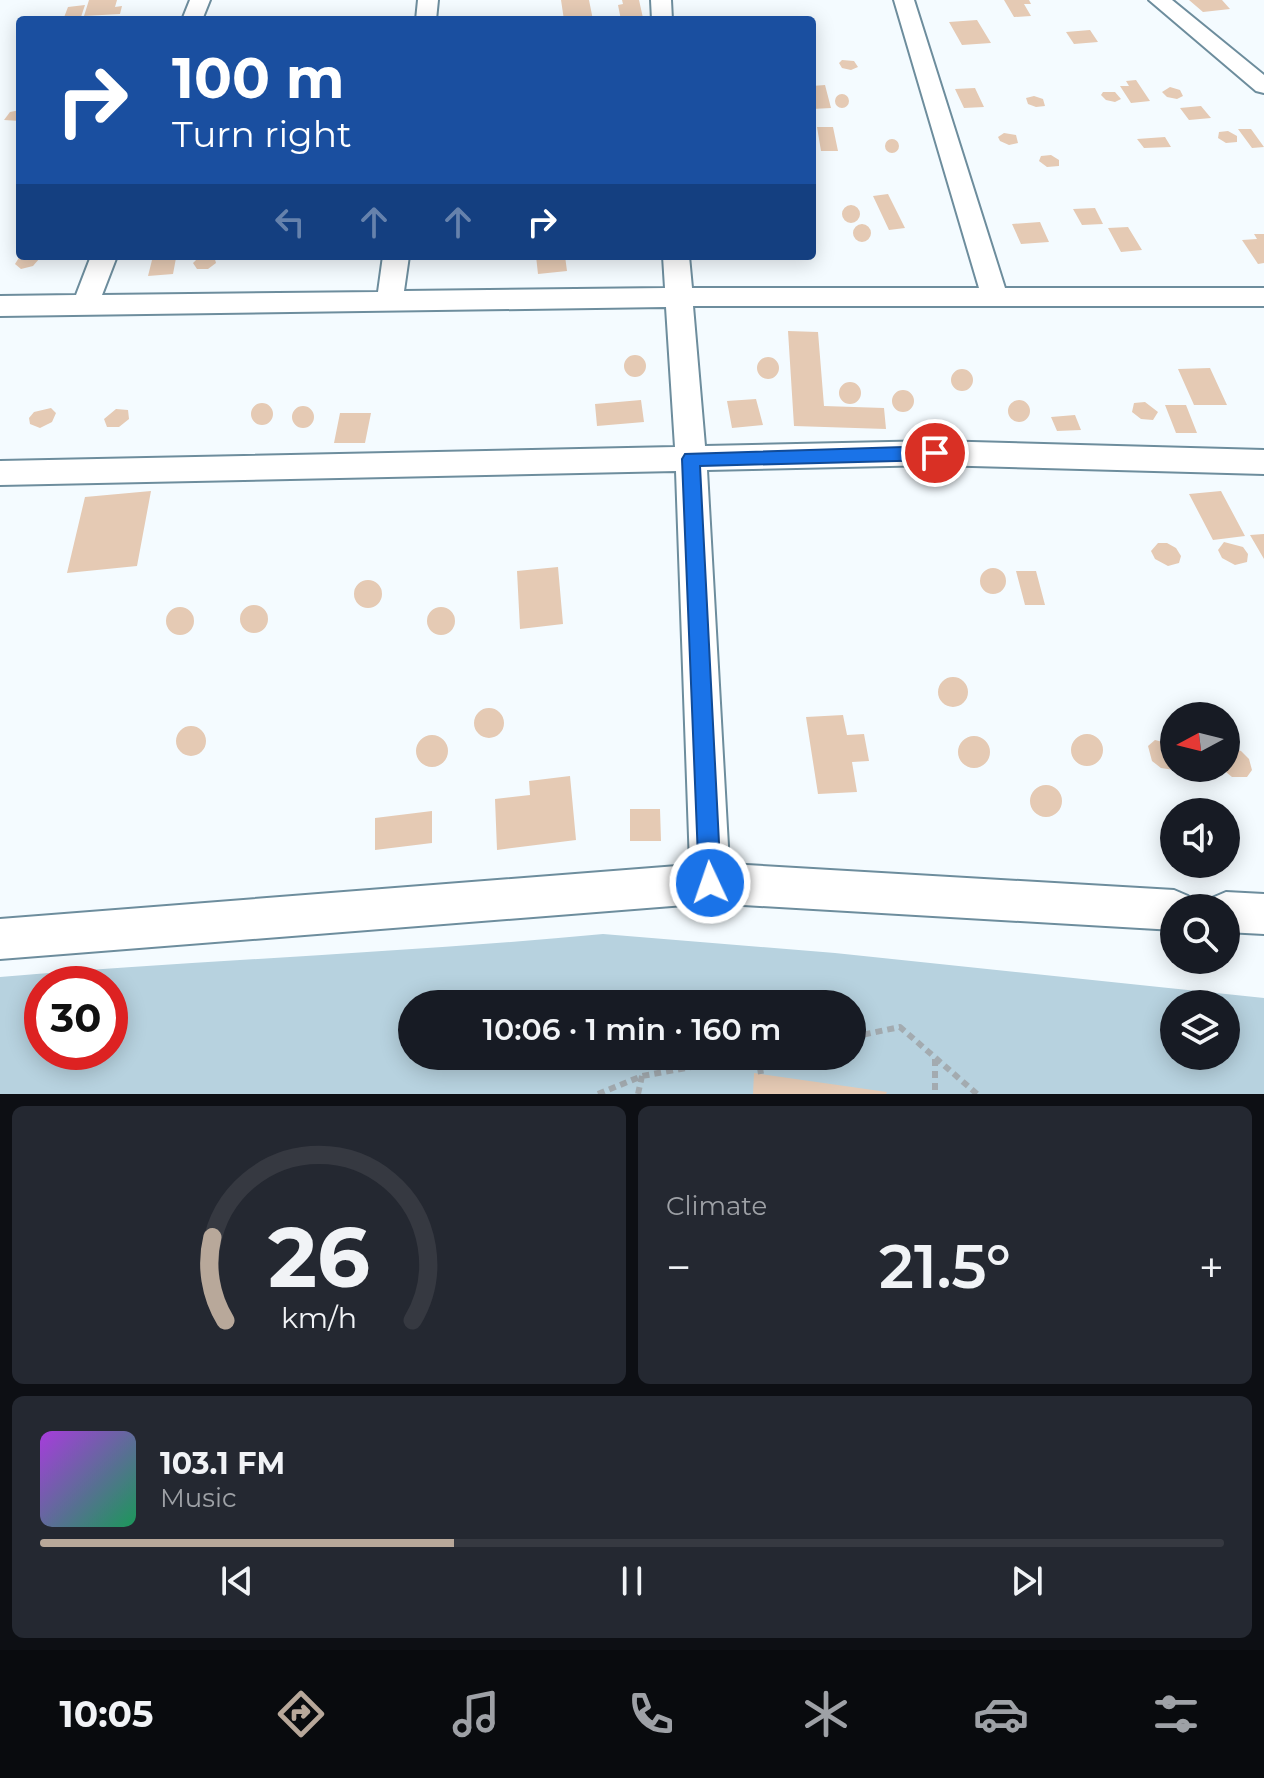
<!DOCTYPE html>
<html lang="en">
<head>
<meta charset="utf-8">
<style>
	body { margin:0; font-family:Montserrat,sans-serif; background:#242831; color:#f1f3f6; height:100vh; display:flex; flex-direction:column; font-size:30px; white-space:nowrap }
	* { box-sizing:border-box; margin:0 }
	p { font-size:26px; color:#9ea1a6 }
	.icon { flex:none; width:44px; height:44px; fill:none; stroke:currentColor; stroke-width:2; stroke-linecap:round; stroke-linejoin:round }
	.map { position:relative; height:1094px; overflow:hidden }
	.drawer { display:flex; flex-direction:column; gap:12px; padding:12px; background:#0d0f14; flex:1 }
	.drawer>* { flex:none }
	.top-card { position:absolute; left:16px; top:16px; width:800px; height:244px; border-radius:8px; box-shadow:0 4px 20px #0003; background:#1a4fa0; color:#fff; overflow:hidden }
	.needle { width:52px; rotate:263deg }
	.controls { position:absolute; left:1160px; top:702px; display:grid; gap:16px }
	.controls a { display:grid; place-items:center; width:80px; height:80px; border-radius:50%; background:#171b24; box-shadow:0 4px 20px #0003; font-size:40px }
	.speed { position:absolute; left:24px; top:966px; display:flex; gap:16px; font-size:40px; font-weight:700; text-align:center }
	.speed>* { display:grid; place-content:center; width:104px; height:104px; border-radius:50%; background:#171b24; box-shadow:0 4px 20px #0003; line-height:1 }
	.speed .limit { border:12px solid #d22; background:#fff; color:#111 }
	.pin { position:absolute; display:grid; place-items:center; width:68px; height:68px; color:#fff; margin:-34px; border:4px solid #fff; border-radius:50%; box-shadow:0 2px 8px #0007 }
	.me { position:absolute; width:88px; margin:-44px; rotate:357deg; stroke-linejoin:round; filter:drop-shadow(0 0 6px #0008) }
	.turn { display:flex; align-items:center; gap:28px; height:168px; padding:0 24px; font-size:36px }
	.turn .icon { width:104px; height:104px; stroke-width:2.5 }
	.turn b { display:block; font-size:56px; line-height:68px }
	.lanes { display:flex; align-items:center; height:76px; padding:0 24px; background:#0003; justify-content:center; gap:40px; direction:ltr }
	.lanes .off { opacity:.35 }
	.big { font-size:60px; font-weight:600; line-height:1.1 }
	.drawer .card { flex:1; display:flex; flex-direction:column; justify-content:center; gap:12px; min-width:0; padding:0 28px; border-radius:12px; background:#242831 }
	.drawer .dial { align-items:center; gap:0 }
	.dial svg { height:208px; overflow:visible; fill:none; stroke:#363941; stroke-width:7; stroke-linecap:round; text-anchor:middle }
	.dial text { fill:#f1f3f6; stroke:none }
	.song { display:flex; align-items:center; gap:24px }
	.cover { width:96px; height:96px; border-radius:12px; background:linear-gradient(135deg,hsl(280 70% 55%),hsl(150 70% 35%)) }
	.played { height:8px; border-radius:4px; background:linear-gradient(90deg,#b8a89a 35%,#363941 35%) }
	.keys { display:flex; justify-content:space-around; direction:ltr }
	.heat { display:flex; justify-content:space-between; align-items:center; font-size:44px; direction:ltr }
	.drawer .tiles { flex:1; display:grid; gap:12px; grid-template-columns:1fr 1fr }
	.card:last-child { grid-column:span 2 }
	.trip { position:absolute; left:398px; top:990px; width:468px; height:80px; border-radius:40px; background:#171b24; box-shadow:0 4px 20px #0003; font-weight:600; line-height:80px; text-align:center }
	.menu { display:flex; height:128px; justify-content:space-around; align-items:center; background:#090b0e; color:#9ea1a6 }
	.menu .icon { width:56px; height:56px }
	.menu .current { color:#b8a89a }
	.menu b { font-size:36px; color:#f1f3f6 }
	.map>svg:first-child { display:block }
	.green { fill:#b7d2df; fill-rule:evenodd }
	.building { fill:#e5cab4 }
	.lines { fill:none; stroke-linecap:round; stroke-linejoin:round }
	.minor-casing { stroke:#6d8d9d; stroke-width:4 }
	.path { stroke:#a3abb0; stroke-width:6; stroke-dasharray:7 5; stroke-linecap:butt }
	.minor { fill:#fff; fill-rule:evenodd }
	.route { fill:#1a73e8; stroke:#114b97; stroke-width:2 }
</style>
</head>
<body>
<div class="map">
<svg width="1264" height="1094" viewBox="0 0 1264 1094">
	<rect width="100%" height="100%" fill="#f4fbff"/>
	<path class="green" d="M603,934L835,953L1264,998V1094H0V977C201,960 402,953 603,934ZM42,984H110V1052H42ZM412,1004H852V1056H412ZM1174,1004H1226V1056H1174Z"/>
	<path class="building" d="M89,0H117L115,7L122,6L120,14L84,16Z
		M561,0H589L593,20H564Z
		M622,0H639L643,18L621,20L618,5L623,4Z
		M1004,0H1029L1031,4H1024L1031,16L1014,17Z
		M1189,0H1222L1230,9L1203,12Z
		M85,5L80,20H63L68,7Z
		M977,20L991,43L962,45L949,22Z
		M1090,30L1098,42L1074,44L1066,32Z
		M842,60L854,61L858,67L851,70L842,68L839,63Z
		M1136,80L1150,101L1131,103L1120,86H1129L1126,81Z
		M825,85L831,108L812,109V86Z
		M1170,87L1180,90L1183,96L1177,99L1167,97L1162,92Z
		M975,88L984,107L964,108L955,89Z
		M1103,92H1115L1121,99L1115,102L1106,100L1101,95Z
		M835 101a7 7 0 1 1 14 0a7 7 0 1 1-14 0Z
		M1034,96L1043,99L1045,106L1036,107L1028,104L1026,98Z
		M1201,106L1211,118L1189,120L1180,108Z
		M20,110V121L4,120L10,112Z
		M817,127H833L838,151H821Z
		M1238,129H1251L1264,147L1252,148Z
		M1228,131L1237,136V142L1226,143L1218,138L1219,132Z
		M1004,133L1016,135L1018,143L1009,145L1000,141L998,137Z
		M1165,137L1171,147L1144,148L1137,139Z
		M885 146a7 7 0 1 1 14 0a7 7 0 1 1-14 0Z
		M1051,155L1059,160V166L1047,167L1039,161L1041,156Z
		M888,194L905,228L889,230L873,196Z
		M842 214a9 9 0 1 1 18 0a9 9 0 1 1-18 0Z
		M1095,208L1103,224L1082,225L1073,209Z
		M1040,222L1049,242L1021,244L1012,224Z
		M853 233a9 9 0 1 1 18 0a9 9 0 1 1-18 0Z
		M1128,227L1142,250L1121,252L1108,228Z
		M1254,234H1264V263L1258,264L1242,240L1257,239Z
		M20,256H39V259L33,266L21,269L15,264Z
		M200,256H214L216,263L208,269H197L193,263Z
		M536,256H565L567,271L538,274Z
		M176,258L173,274L148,276L152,260Z
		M788,331L818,332L824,406L884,408L886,429L794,426Z
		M624 366a11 11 0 1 1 22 0a11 11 0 1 1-22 0Z
		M757 368a11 11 0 1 1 22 0a11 11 0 1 1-22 0Z
		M1210,368L1227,405H1194L1178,369Z
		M951 380a11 11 0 1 1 22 0a11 11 0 1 1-22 0Z
		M839 393a11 11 0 1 1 22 0a11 11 0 1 1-22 0Z
		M892 401a11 11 0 1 1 22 0a11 11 0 1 1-22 0Z
		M756,399L763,425L732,428L727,401Z
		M1008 411a11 11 0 1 1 22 0a11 11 0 1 1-22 0Z
		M641,400L644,422L597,426L595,404Z
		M1145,402L1158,412L1153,420L1141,419L1132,412L1134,403Z
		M251 414a11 11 0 1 1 22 0a11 11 0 1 1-22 0Z
		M1165,405H1186L1197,433H1176Z
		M292 417a11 11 0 1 1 22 0a11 11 0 1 1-22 0Z
		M51,408L56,413L52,422L40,428L30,424L29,418L34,412Z
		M116,409L128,410L129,419L119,427H107L104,419Z
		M340,413H371L365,443H334Z
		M1075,415L1081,430L1057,431L1051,417Z
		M151,491L137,566L67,573L85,497Z
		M1221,491L1245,536L1213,540L1189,494Z
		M1264,534V559L1250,535Z
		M1224,542L1243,547L1248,554L1247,562L1235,565L1222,558L1218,550Z
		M1158,543H1167L1176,548L1181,556L1179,563L1168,566L1155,559L1151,551Z
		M558,567L563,624L520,629L517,571Z
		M980 581a13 13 0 1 1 26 0a13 13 0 1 1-26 0Z
		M1016,571H1036L1045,605H1025Z
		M354 594a14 14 0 1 1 28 0a14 14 0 1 1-28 0Z
		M240 619a14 14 0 1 1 28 0a14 14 0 1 1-28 0Z
		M427 621a14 14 0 1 1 28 0a14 14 0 1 1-28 0Z
		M166 621a14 14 0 1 1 28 0a14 14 0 1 1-28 0Z
		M938 692a15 15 0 1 1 30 0a15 15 0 1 1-30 0Z
		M474 723a15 15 0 1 1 30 0a15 15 0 1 1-30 0Z
		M843,715L847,735L864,734L869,761L852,762L857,792L818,794L806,717Z
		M176 741a15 15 0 1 1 30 0a15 15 0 1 1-30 0Z
		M1071 750a16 16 0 1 1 32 0a16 16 0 1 1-32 0Z
		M416 751a16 16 0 1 1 32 0a16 16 0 1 1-32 0Z
		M958 752a16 16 0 1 1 32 0a16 16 0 1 1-32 0Z
		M1155,740L1174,745V770L1161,768L1152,761L1148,746Z
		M1230,747L1241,751L1249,759L1252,770L1247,777H1232L1221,768H1226V748Z
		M570,776L576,840L497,850L495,799L530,795L529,781Z
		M1030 801a16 16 0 1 1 32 0a16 16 0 1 1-32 0Z
		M630,809H660L661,841H630Z
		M432,811V843L375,850V818Z
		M754,1073L887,1092L886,1094H753Z"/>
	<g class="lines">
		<defs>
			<path id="minor" d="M190,0H210L202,20H182Z
				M418,0H438L436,20H416Z
				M651,0H671L672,20H652Z
				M894,0H914L1005,288H1264V306H693L705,446L935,441L1264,450V474L935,465L707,470L729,864L1174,890L1188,896L1193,908H1174V930L710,903L0,959V919L690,865L676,471L0,485V461L675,447L666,307L0,316V296L76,295L91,256H117L102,295L378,292L383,256H409L404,291L665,288L663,256H689L692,288H979Z
				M1149,0H1172L1264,75V93L1256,91Z
				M1226,892L1264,894V934L1226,932V908H1208L1212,898Z"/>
		</defs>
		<use href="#minor" class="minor-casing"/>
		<path class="path" d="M852,1037L900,1027L977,1094
			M758,1056L761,1074
			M935,1059V1094
			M598,1094L642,1076L753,1056
			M638,1094L642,1076"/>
		<use href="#minor" class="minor"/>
	</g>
	<path class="route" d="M935,446L943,453L935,460L700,466L721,883L718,890L710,894L702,890L699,883L682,459L685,454Z"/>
</svg>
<div class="controls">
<a><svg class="needle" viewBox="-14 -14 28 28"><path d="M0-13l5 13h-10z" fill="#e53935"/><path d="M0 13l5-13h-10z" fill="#9ea1a6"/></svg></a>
<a><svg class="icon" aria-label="sound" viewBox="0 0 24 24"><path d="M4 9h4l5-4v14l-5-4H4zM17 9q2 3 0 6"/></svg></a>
<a><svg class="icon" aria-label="search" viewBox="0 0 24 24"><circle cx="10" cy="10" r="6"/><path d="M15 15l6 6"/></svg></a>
<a><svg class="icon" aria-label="layers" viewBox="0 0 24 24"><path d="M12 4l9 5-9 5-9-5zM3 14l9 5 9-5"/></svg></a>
</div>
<div class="speed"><div class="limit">30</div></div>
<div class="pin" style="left:935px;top:453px;background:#d93025"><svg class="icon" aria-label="arrive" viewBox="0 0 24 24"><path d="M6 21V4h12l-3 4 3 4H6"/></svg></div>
<svg class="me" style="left:710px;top:883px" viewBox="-20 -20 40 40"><circle r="17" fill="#1a73e8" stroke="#fff" stroke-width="3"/><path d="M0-11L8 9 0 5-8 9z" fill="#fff"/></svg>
<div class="trip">10:06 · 1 min · 160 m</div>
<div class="top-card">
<div class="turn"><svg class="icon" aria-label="right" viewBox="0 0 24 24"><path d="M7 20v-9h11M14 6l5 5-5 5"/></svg><div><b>100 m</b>Turn right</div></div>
<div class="lanes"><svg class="icon off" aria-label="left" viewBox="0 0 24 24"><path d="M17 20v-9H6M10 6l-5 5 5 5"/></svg><svg class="icon off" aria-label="ahead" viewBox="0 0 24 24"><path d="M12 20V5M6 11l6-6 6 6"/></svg><svg class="icon off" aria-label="ahead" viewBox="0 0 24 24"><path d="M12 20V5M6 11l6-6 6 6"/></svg><svg class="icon" aria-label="right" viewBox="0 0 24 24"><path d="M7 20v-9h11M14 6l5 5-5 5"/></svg></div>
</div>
</div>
<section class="drawer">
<div class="tiles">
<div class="card dial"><svg viewBox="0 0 100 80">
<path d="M14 69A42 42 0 1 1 86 69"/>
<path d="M14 69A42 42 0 0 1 9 37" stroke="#b8a89a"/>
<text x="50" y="56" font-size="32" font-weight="700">26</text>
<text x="50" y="72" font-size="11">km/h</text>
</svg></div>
<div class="card"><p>Climate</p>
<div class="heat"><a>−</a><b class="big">21.5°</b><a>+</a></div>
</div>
<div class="card">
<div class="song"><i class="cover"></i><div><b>103.1 FM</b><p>Music</p></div></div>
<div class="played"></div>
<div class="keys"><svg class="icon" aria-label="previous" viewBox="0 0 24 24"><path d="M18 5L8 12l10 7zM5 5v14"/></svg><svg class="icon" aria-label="pause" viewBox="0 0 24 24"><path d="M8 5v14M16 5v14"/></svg><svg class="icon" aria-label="next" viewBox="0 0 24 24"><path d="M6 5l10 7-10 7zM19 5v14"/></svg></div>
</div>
</div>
</section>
<nav class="menu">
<b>10:05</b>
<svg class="icon current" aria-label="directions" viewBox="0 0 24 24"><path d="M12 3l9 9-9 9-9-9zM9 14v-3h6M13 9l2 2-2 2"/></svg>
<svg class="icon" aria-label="music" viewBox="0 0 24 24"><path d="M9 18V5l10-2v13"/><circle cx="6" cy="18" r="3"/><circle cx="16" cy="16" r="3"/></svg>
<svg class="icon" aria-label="phone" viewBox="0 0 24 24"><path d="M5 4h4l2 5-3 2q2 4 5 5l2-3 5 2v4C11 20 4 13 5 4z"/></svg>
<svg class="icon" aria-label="climate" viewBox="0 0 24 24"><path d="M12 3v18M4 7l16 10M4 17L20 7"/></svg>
<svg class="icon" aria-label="car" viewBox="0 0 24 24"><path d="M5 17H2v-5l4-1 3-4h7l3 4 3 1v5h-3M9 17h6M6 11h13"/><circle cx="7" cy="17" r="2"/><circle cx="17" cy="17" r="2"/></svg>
<svg class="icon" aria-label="filters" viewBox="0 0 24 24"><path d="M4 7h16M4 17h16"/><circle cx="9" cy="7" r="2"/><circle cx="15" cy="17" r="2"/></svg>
</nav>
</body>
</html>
